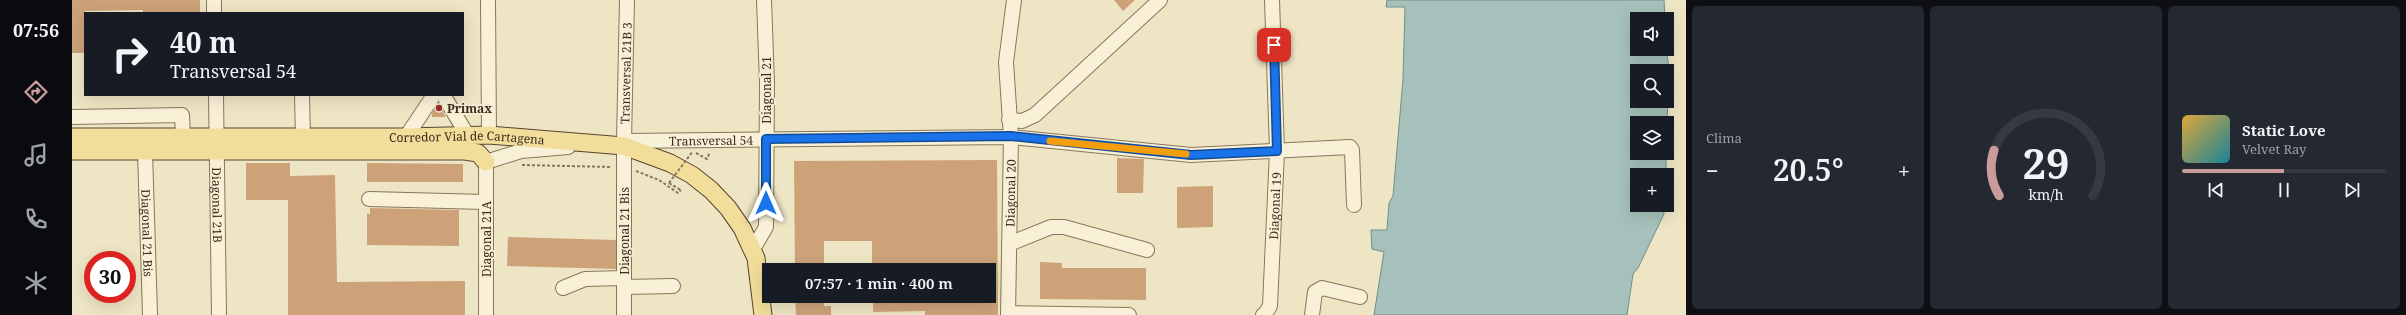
<!DOCTYPE html>
<html lang="es">
<head>
<meta charset="utf-8">
<style>
	body { margin:0; font-family:"Noto Serif",serif; background:#242831; color:#f1f3f6; height:100vh; display:flex; flex-direction:column; font-size:15px; white-space:nowrap }
	* { box-sizing:border-box; margin:0 }
	p { font-size:13px; color:#9ea1a6 }
	.icon { flex:none; width:22px; height:22px; fill:none; stroke:currentColor; stroke-width:2; stroke-linecap:round; stroke-linejoin:round }
	.map { position:relative; flex:1; overflow:hidden }
	.side { display:flex; flex-direction:column; gap:6px; padding:6px; background:#0d0f14; width:720px }
	.side>* { flex:none }
	.hud { position:absolute; left:12px; top:12px; width:380px; height:84px; border-radius:0px; box-shadow:0 4px 16px #0002; background:#171b24; color:#f1f3f6; overflow:hidden }
	.tools { position:absolute; left:1558px; top:12px; display:grid; gap:8px }
	.tools a { display:grid; place-items:center; width:44px; height:44px; border-radius:0px; background:#171b24; box-shadow:0 4px 16px #0002; font-size:20px }
	.speed { position:absolute; left:12px; top:251px; display:flex; gap:8px; font-size:20px; font-weight:700; text-align:center }
	.speed>* { display:grid; place-content:center; width:52px; height:52px; border-radius:50%; background:#171b24; box-shadow:0 4px 16px #0002; line-height:1 }
	.speed .limit { border:6px solid #d22; background:#fff; color:#111 }
	.pin { position:absolute; display:grid; place-items:center; width:34px; height:34px; color:#fff; margin:-17px; border-radius:8px; box-shadow:0 2px 6px #0006 }
	.me { position:absolute; width:44px; margin:-22px; rotate:0deg; stroke-linejoin:round; filter:drop-shadow(0 0 3px #0008) }
	.turn { display:flex; align-items:center; gap:14px; height:84px; padding:0 20px; font-size:18px }
	.turn .icon { width:52px; height:52px; stroke-width:2.5 }
	.turn b { display:block; font-size:28px; line-height:34px }
	.big { font-size:30px; font-weight:600; line-height:1.1 }
	.side .card { flex:1; display:flex; flex-direction:column; justify-content:center; gap:6px; min-width:0; padding:0 14px; border-radius:6px; background:#242831 }
	.side .dial { align-items:center; gap:0 }
	.dial svg { height:104px; overflow:visible; fill:none; stroke:#363941; stroke-width:7; stroke-linecap:round; text-anchor:middle }
	.dial text { fill:#f1f3f6; stroke:none }
	.song { display:flex; align-items:center; gap:12px }
	.cover { width:48px; height:48px; border-radius:6px; background:linear-gradient(135deg,hsl(40 70% 55%),hsl(190 70% 35%)) }
	.played { height:4px; border-radius:2px; background:linear-gradient(90deg,#c99b9a 50%,#363941 50%) }
	.keys { display:flex; justify-content:space-around; direction:ltr }
	.heat { display:flex; justify-content:space-between; align-items:center; font-size:22px; direction:ltr }
	.side .tiles { flex:1; display:grid; gap:6px; grid-template-columns:repeat(3,1fr) }
	.trip { position:absolute; left:690px; top:263px; width:234px; height:40px; border-radius:0px; background:#171b24; box-shadow:0 4px 16px #0002; font-weight:600; line-height:40px; text-align:center }
	main { display:flex; flex:1; min-height:0 }
	.dock { display:flex; flex-direction:column; width:72px; justify-content:space-around; align-items:center; background:#090b0e; color:#9ea1a6 }
	.dock .icon { width:28px; height:28px }
	.dock .current { color:#c99b9a }
	.dock b { font-size:18px; color:#f1f3f6 }
	.map>svg:first-child { display:block }
	.water { fill:#a6c1bb; stroke:#6c908a; fill-rule:evenodd }
	.building { fill:#cda279 }
	.lines { fill:none; stroke-linecap:round; stroke-linejoin:round }
	.minor-casing { stroke:#89765a; stroke-width:16 }
	.major-casing { stroke:#57442e; stroke-width:19 }
	.path { stroke:#89765a; stroke-width:2; stroke-dasharray:3 2; stroke-linecap:butt }
	.minor { stroke:#f9f1d7; stroke-width:14 }
	.major { stroke:#f2dd9b; stroke-width:17 }
	.path-bridge { stroke:#89765a; stroke-width:2; stroke-dasharray:3 2; stroke-linecap:butt }
	.route-casing { stroke:#114b97; stroke-width:10 }
	.route { stroke:#1a73e8; stroke-width:7 }
	.slow { stroke:#f59e0b; stroke-width:7 }
	.poi-dot { fill:#99302a; stroke:#f6eed3; stroke-width:1.5 }
	.labels { text-anchor:middle; dominant-baseline:central; stroke-width:4; stroke-linejoin:round; paint-order:stroke }
	.street-label { font-size:12px; fill:#392d1e; stroke:#f6eed3 }
	.poi-label { font-size:12px; font-weight:bold; fill:#392d1e; stroke:#f6eed3; text-anchor:start }
</style>
</head>
<body>
<main>
<nav class="dock">
<b>07:56</b>
<svg class="icon current" aria-label="directions" viewBox="0 0 24 24"><path d="M12 3l9 9-9 9-9-9zM9 14v-3h6M13 9l2 2-2 2"/></svg>
<svg class="icon" aria-label="music" viewBox="0 0 24 24"><path d="M9 18V5l10-2v13"/><circle cx="6" cy="18" r="3"/><circle cx="16" cy="16" r="3"/></svg>
<svg class="icon" aria-label="phone" viewBox="0 0 24 24"><path d="M5 4h4l2 5-3 2q2 4 5 5l2-3 5 2v4C11 20 4 13 5 4z"/></svg>
<svg class="icon" aria-label="climate" viewBox="0 0 24 24"><path d="M12 3v18M4 7l16 10M4 17L20 7"/></svg>
</nav>
<div class="map">
<svg width="1614" height="315" viewBox="0 0 1614 315">
	<rect width="100%" height="100%" fill="#eee5c4"/>
	<path class="water" d="M1315,0H1592L1593,19H1565V49H1594L1597,68L1595,123H1565V153H1594V175H1565V205H1591L1592,214L1566,268L1561,274L1555,315H1302L1312,252L1300,249L1299,230H1315L1317,203L1321,196L1331,79L1333,7H1314ZM1565,71H1595V101H1565Z"/>
	<path class="building" d="M0,0H128V13H71V10L13,11V53H0Z
		M1042,0H1063L1051,11Z
		M366,104L373,115V117H360V113Z
		M1045,158L1072,159L1071,193H1045Z
		M925,160L926,315H853V311L801,312V296H917V270H800V241H752V270H723L722,161Z
		M174,163H218V176L263,175L265,282L393,281V315H216V200H174Z
		M295,163L391,164V182H295Z
		M1141,186V227L1105,228V187Z
		M298,208L387,210V246L295,245V214H298Z
		M436,237L544,240V269L435,266Z
		M968,262L990,263V268H1074V300L968,299Z
		M723,296H752V306H759V315H724Z"/>
	<g class="lines">
		<defs>
			<g id="minor">
				<path d="M416,0L417,135"/>
				<path d="M142,13V0"/>
				<path id="s1" d="M144,95L147,315"/>
				<path d="M230,95L231,138"/>
				<path d="M373,98L396,136"/>
				<path d="M0,117L110,115L111,136"/>
				<path d="M937,120L950,121L963,115L1088,0"/>
				<path d="M334,137L360,98"/>
				<path id="s2" d="M552,141L939,137L1119,155L1278,147L1280,150L1282,205"/>
				<path id="s3" d="M73,151L78,315"/>
				<path d="M297,199L414,202"/>
				<path d="M937,244L979,227H992L1075,250"/>
				<path d="M681,249L694,227L695,83L692,0"/>
				<path d="M552,287L601,286"/>
				<path d="M491,288L513,279L552,278"/>
				<path d="M936,313L1057,315"/>
				<path d="M414,315V162L449,151L496,147"/>
				<path id="s4" d="M552,315V141L555,0"/>
				<path id="s5" d="M936,315L939,137L934,62L942,0"/>
				<path id="s6" d="M1191,315L1193,314L1198,306L1205,151L1200,0"/>
				<path d="M1240,315L1243,292L1250,288L1288,297"/>
			</g>
			<g id="major">
				<path id="s7" d="M0,137H334L417,135L552,146L598,163L620,175L639,190L656,208L670,228L684,258L691,315"/>
				<path d="M0,151H393L406,153L414,162"/>
			</g>
		</defs>
		<use href="#minor" class="minor-casing"/>
		<use href="#major" class="major-casing"/>
		<path class="path" d="M624,153L635,159L638,152
			M450,165L540,167
			M564,171L587,180L606,193L609,190
			M597,183L609,190"/>
		<use href="#minor" class="minor"/>
		<use href="#major" class="major"/>
		<path class="path-bridge" d="M597,183L621,151"/>
	</g>
	<g class="lines">
		<defs>
			<path id="route" d="M694,203V139L939,136L1119,155L1205,151L1202,45"/>
		</defs>
		<use href="#route" class="route-casing"/>
		<use href="#route" class="route"/>
		<path class="slow" d="M978,141L1114,154"/>
	</g>
	<circle class="poi-dot" cx="367" cy="108" r="4"/>
	<g class="labels">
		<g class="street-label">
			<text stroke="none"><textPath href="#s4" startOffset="242">Transversal 21B 3</textPath></text>
			<text transform="translate(694 90) rotate(-90)">Diagonal 21</text>
			<text stroke="none"><textPath href="#s7" startOffset="395">Corredor Vial de Cartagena</textPath></text>
			<text stroke="none"><textPath href="#s2" startOffset="87">Transversal 54</textPath></text>
			<text stroke="none"><textPath href="#s5" startOffset="122">Diagonal 20</textPath></text>
			<text stroke="none"><textPath href="#s1" startOffset="110">Diagonal 21B</textPath></text>
			<text stroke="none"><textPath href="#s6" startOffset="112">Diagonal 19</textPath></text>
			<text transform="translate(552 231) rotate(-90)">Diagonal 21 Bis</text>
			<text stroke="none"><textPath href="#s3" startOffset="82">Diagonal 21 Bis</textPath></text>
			<text transform="translate(414 239) rotate(-90)">Diagonal 21A</text>
		</g>
		<g class="poi-label">
			<text x="375" y="108">Primax</text>
		</g>
	</g>
</svg>
<div class="tools">
<a><svg class="icon" aria-label="sound" viewBox="0 0 24 24"><path d="M4 9h4l5-4v14l-5-4H4zM17 9q2 3 0 6"/></svg></a>
<a><svg class="icon" aria-label="search" viewBox="0 0 24 24"><circle cx="10" cy="10" r="6"/><path d="M15 15l6 6"/></svg></a>
<a><svg class="icon" aria-label="layers" viewBox="0 0 24 24"><path d="M12 4l9 5-9 5-9-5zM3 14l9 5 9-5"/></svg></a>
<a>+</a>
</div>
<div class="speed"><div class="limit">30</div></div>
<div class="pin" style="left:1202px;top:45px;background:#d93025"><svg class="icon" aria-label="arrive" viewBox="0 0 24 24"><path d="M6 21V4h12l-3 4 3 4H6"/></svg></div>
<svg class="me" style="left:694px;top:203px" viewBox="-20 -20 40 40"><path d="M0-17L14 15 0 8-14 15z" fill="#1a73e8" stroke="#fff" stroke-width="4"/></svg>
<div class="trip">07:57 · 1 min · 400 m</div>
<div class="hud">
<div class="turn"><svg class="icon" aria-label="right" viewBox="0 0 24 24"><path d="M7 20v-9h11M14 6l5 5-5 5"/></svg><div><b>40 m</b>Transversal 54</div></div>
</div>
</div>
<section class="side">
<div class="tiles">
<div class="card"><p>Clima</p>
<div class="heat"><a>−</a><b class="big">20.5°</b><a>+</a></div>
</div>
<div class="card dial"><svg viewBox="0 0 100 80">
<path d="M14 69A42 42 0 1 1 86 69"/>
<path d="M14 69A42 42 0 0 1 10 34" stroke="#c99b9a"/>
<text x="50" y="56" font-size="32" font-weight="700">29</text>
<text x="50" y="72" font-size="11">km/h</text>
</svg></div>
<div class="card">
<div class="song"><i class="cover"></i><div><b>Static Love</b><p>Velvet Ray</p></div></div>
<div class="played"></div>
<div class="keys"><svg class="icon" aria-label="previous" viewBox="0 0 24 24"><path d="M18 5L8 12l10 7zM5 5v14"/></svg><svg class="icon" aria-label="pause" viewBox="0 0 24 24"><path d="M8 5v14M16 5v14"/></svg><svg class="icon" aria-label="next" viewBox="0 0 24 24"><path d="M6 5l10 7-10 7zM19 5v14"/></svg></div>
</div>
</div>
</section>
</main>
</body>
</html>
